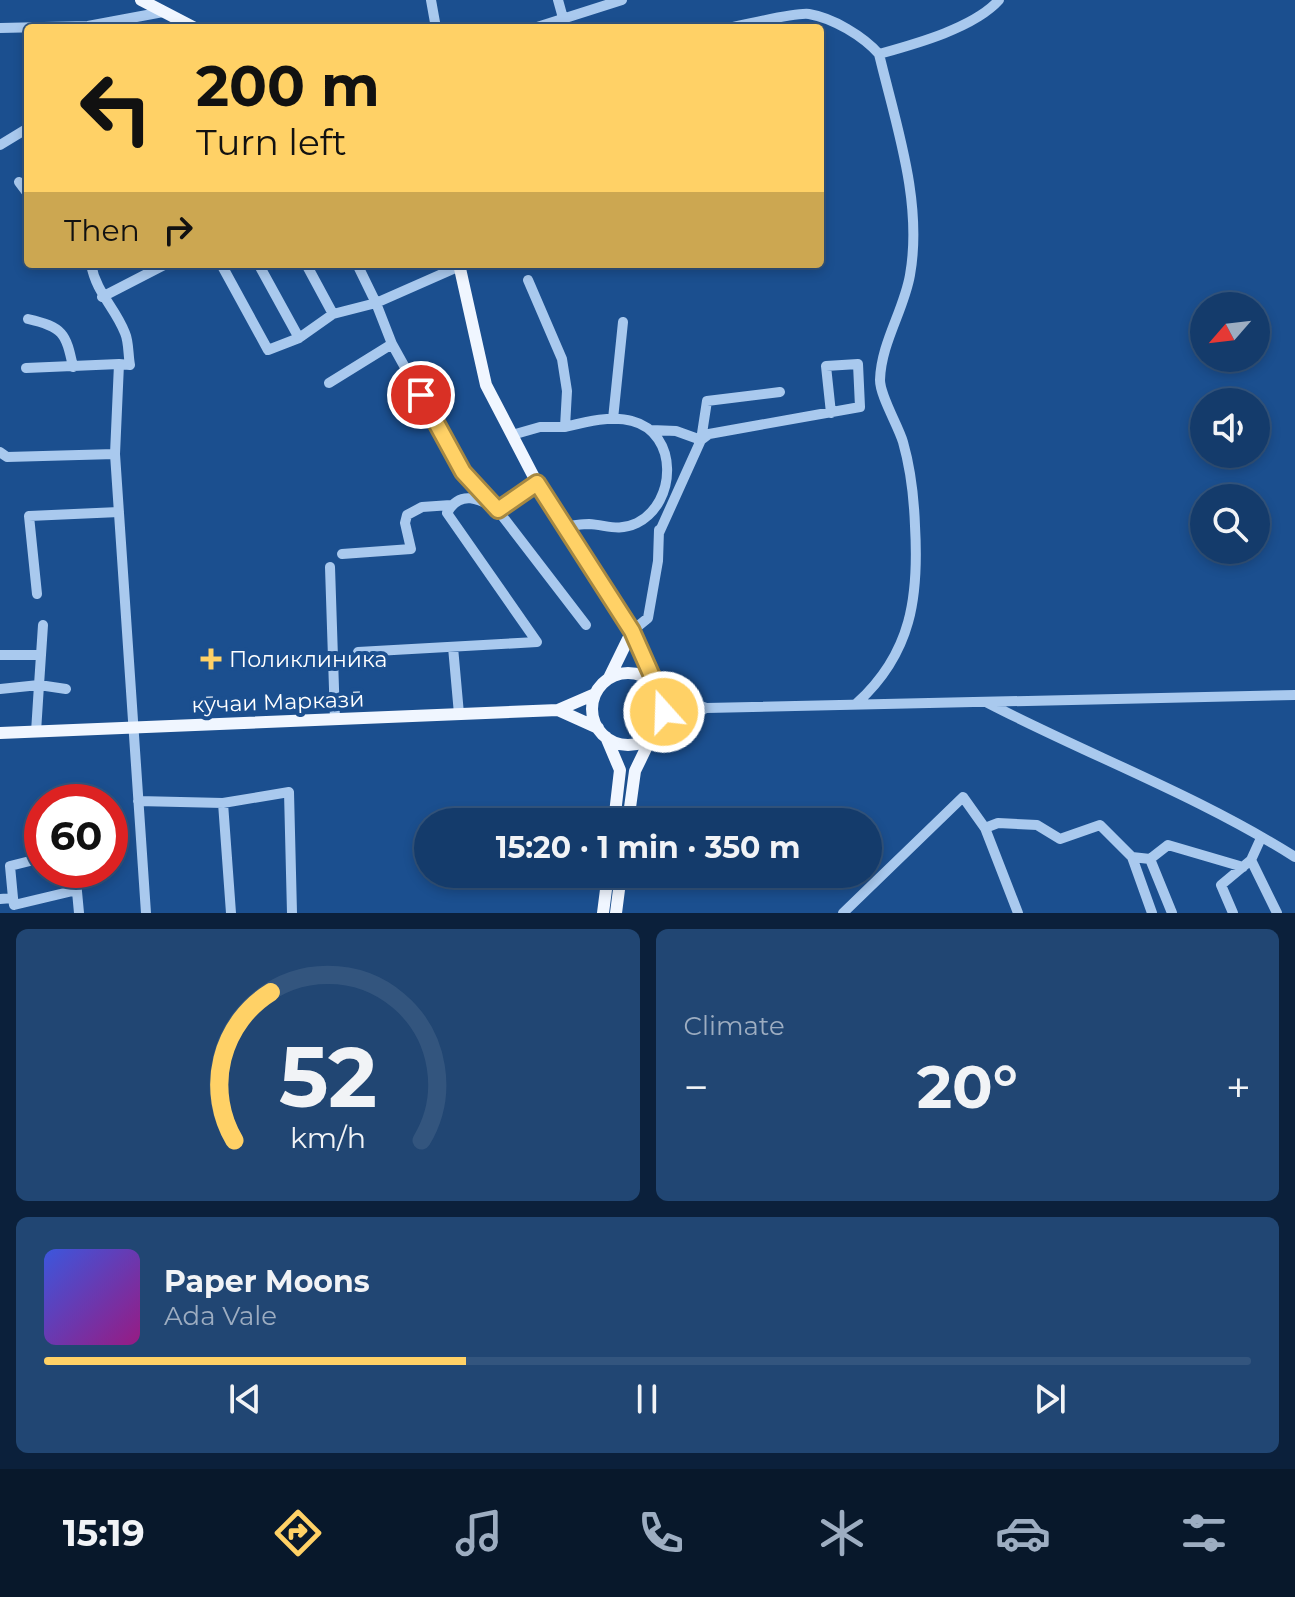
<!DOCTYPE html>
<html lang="en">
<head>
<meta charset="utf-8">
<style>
	body { margin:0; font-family:Montserrat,sans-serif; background:#214673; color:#f1f3f6; height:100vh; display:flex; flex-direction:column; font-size:30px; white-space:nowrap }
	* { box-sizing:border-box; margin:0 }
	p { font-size:26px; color:#9dadc1 }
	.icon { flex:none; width:44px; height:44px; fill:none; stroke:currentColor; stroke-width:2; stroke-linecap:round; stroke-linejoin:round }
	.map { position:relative; height:913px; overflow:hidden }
	.details { display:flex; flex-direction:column; gap:16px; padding:16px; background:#0b203b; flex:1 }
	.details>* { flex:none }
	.top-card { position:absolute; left:24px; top:24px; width:800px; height:244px; border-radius:8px; box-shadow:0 4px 12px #0003,0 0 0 2px #33557e; background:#ffd166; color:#111; overflow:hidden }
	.needle { width:52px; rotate:242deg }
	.buttons { position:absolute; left:1190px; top:292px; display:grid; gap:16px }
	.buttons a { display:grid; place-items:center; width:80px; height:80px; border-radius:50%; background:#143b6b; box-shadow:0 4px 12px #0003,0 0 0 2px #33557e; font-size:40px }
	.speed { position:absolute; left:24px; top:784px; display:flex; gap:16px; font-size:40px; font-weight:700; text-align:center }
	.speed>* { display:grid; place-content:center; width:104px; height:104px; border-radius:50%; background:#143b6b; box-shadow:0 4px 12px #0003,0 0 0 2px #33557e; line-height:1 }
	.speed .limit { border:12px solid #d22; background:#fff; color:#111 }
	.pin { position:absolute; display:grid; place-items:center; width:68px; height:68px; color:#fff; margin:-34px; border:4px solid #fff; border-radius:50%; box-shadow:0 2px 8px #0007 }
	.me { position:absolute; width:88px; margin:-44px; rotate:340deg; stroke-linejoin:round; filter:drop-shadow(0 0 6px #0008) }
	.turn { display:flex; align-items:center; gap:28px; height:168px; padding:0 40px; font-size:36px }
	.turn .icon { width:104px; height:104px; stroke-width:2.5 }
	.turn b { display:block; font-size:56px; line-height:68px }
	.then { display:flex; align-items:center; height:76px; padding:0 40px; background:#0003; gap:16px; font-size:30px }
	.big { font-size:60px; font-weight:700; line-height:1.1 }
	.details .tile { flex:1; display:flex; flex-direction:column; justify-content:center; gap:12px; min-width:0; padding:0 28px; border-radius:12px; background:#214673 }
	.details .dial { align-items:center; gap:0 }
	.dial svg { height:208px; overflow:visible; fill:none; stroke:#33557e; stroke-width:7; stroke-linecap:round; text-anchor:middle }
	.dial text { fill:#f1f3f6; stroke:none }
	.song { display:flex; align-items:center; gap:24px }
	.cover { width:96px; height:96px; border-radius:12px; background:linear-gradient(135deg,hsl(230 70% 55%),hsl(310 70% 35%)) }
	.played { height:8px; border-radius:4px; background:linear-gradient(90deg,#ffd166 35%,#33557e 35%) }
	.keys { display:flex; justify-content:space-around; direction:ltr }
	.heat { display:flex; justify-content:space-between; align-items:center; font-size:44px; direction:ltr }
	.details .tiles { flex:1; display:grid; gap:16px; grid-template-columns:1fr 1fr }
	.tile:last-child { grid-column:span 2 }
	.trip { position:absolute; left:414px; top:808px; width:468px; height:80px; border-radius:40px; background:#143b6b; box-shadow:0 4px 12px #0003,0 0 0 2px #33557e; font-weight:700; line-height:80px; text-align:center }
	.tab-bar { display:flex; height:128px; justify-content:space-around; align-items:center; background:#08182b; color:#9dadc1 }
	.tab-bar .icon { width:56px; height:56px }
	.tab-bar .selected { color:#ffd166 }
	.tab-bar b { font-size:36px; color:#f1f3f6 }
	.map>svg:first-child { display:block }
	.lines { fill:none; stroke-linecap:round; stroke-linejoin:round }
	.minor { stroke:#a9c9ee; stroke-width:10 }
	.major { stroke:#f0f6ff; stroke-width:12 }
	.route-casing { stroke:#a68842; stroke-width:20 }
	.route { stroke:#ffd166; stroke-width:14 }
	.poi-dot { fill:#ffd166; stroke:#1b4f8f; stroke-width:3 }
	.labels { text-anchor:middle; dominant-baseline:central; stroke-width:8; stroke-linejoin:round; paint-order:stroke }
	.poi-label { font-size:22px; fill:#fff; stroke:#1b4f8f; text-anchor:start }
	.street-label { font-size:22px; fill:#fff; stroke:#1b4f8f }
</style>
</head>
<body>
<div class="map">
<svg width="1295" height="913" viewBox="0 0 1295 913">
	<rect width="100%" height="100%" fill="#1b4f8f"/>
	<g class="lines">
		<path class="minor" d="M431,0L436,28
			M558,0L563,18
			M0,28L88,26L163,12
			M534,28L622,0
			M728,28C745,25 795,12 809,14C833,18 863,36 879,54
			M0,145L28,128
			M19,182L28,194
			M91,264C96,293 115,307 125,333C129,342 128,355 130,365L119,364L115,454L146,913
			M221,264L268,350L299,338
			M306,264L333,314L376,303L392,344L329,383
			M357,264L376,303L460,266
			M260,267L299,338L333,314
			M102,297L166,264
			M28,319C63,327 66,333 73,367
			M392,344L463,472L493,504L586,625
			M26,368L119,364
			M613,419L623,322
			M651,430L676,431L701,440L707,401L780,392
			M512,435L540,427H565L567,391L562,359L528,280
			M0,452L7,457L115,454
			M564,526C572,526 581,524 589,524C607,525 618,532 637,523C677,503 679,433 632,421C612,415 585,422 565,427
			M659,533L701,440L709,434L860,407L858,364L826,366L831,413
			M342,554L411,549L405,523L407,515L422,507L451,505
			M330,567L335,719
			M37,594L29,516L119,512
			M632,631L648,618L658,561L659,530
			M453,647L459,714
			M358,652L537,642L447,513C460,489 480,499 498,510L537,483
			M0,655H41
			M0,689L39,685L43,625
			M659,690L706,708
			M986,702C1088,755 1197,795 1295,857
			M857,703C912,653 919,596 915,526C914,498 911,470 903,442C898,425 880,396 880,380C881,343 904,310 910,275C923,202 896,125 879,54C915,44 974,28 999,0
			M36,732L39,685L66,689
			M655,733L706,708L1295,695
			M138,801L223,803L289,792L292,913
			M223,803L231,913
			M985,828L998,823L1037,825L1060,839L1100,825L1132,857L1150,859L1168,845L1243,867
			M1132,857L1152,913
			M1150,859L1172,913
			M1251,860L1277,913
			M75,870L79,913
			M13,898L14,905L77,890
			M0,899L13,898L10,866L42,858
			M843,913L963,797L985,828L1018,913
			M1233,913L1221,885L1251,860L1261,838"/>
		<path class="major" d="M141,0L195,28
			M459,264L486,385L537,483L632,631L655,685
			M592 709a36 36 0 1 1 72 0a36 36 0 1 1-72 0Z
			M609,678L632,631
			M558,710L598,728
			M0,733L558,710L595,694
			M606,737L620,770L614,822
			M628,822L635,771L651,738
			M603,913L608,874
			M616,913L621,874"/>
	</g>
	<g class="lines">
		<defs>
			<path id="route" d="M421,395L463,472L498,510L537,483L632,631L663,701L664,712"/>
		</defs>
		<use href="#route" class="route-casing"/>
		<use href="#route" class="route"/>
	</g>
	<path class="poi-dot" d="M207 647h8v8h8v8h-8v8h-8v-8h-8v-8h8z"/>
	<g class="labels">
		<g class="poi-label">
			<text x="229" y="659">Поликлиника</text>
		</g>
		<g class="street-label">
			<text transform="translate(278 702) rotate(-2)">кӯчаи Марказӣ</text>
		</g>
	</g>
</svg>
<div class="buttons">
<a><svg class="needle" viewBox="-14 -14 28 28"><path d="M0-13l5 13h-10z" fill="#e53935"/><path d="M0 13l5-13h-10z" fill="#9dadc1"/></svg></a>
<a><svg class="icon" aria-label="sound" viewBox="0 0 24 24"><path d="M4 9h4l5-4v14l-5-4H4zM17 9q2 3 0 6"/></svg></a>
<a><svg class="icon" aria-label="search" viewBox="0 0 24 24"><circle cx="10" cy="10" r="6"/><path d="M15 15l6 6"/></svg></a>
</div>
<div class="speed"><div class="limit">60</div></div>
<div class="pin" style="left:421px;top:395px;background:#d93025"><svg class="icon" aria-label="arrive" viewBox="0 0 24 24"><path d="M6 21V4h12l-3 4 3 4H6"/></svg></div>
<svg class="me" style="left:664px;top:712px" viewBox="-20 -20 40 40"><circle r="17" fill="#ffd166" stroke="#fff" stroke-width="3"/><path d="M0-11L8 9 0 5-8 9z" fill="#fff"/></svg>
<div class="trip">15:20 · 1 min · 350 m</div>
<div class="top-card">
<div class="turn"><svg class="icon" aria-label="left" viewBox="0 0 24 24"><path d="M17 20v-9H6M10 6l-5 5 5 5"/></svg><div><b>200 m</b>Turn left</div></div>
<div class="then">Then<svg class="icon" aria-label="right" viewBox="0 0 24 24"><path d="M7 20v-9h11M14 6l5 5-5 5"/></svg></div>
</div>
</div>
<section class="details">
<div class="tiles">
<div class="tile dial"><svg viewBox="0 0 100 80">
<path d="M14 69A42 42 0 1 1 86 69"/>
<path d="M14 69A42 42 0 0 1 28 12" stroke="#ffd166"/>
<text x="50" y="56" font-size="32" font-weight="700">52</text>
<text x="50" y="72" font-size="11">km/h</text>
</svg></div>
<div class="tile"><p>Climate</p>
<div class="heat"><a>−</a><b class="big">20°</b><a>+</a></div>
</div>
<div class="tile">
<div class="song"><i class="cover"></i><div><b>Paper Moons</b><p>Ada Vale</p></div></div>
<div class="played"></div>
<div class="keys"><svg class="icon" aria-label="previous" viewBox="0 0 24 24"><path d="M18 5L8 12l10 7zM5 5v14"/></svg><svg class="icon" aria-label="pause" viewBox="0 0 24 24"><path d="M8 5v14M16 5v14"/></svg><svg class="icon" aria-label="next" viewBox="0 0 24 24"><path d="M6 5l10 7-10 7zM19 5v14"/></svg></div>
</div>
</div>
</section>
<nav class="tab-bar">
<b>15:19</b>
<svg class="icon selected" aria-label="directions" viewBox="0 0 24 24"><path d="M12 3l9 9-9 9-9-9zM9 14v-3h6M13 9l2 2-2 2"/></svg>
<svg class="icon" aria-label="music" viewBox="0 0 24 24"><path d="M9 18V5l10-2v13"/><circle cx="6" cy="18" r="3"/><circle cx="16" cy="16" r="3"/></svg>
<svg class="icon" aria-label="phone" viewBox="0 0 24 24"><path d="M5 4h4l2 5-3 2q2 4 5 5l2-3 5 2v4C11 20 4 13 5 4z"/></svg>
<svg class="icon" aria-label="climate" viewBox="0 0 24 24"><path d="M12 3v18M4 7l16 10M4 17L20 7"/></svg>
<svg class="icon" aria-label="car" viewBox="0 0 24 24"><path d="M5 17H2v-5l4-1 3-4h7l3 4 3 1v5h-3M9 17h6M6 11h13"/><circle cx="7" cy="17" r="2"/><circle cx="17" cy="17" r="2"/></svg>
<svg class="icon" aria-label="filters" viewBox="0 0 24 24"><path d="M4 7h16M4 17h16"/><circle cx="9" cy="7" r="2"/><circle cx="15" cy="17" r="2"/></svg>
</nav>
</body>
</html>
